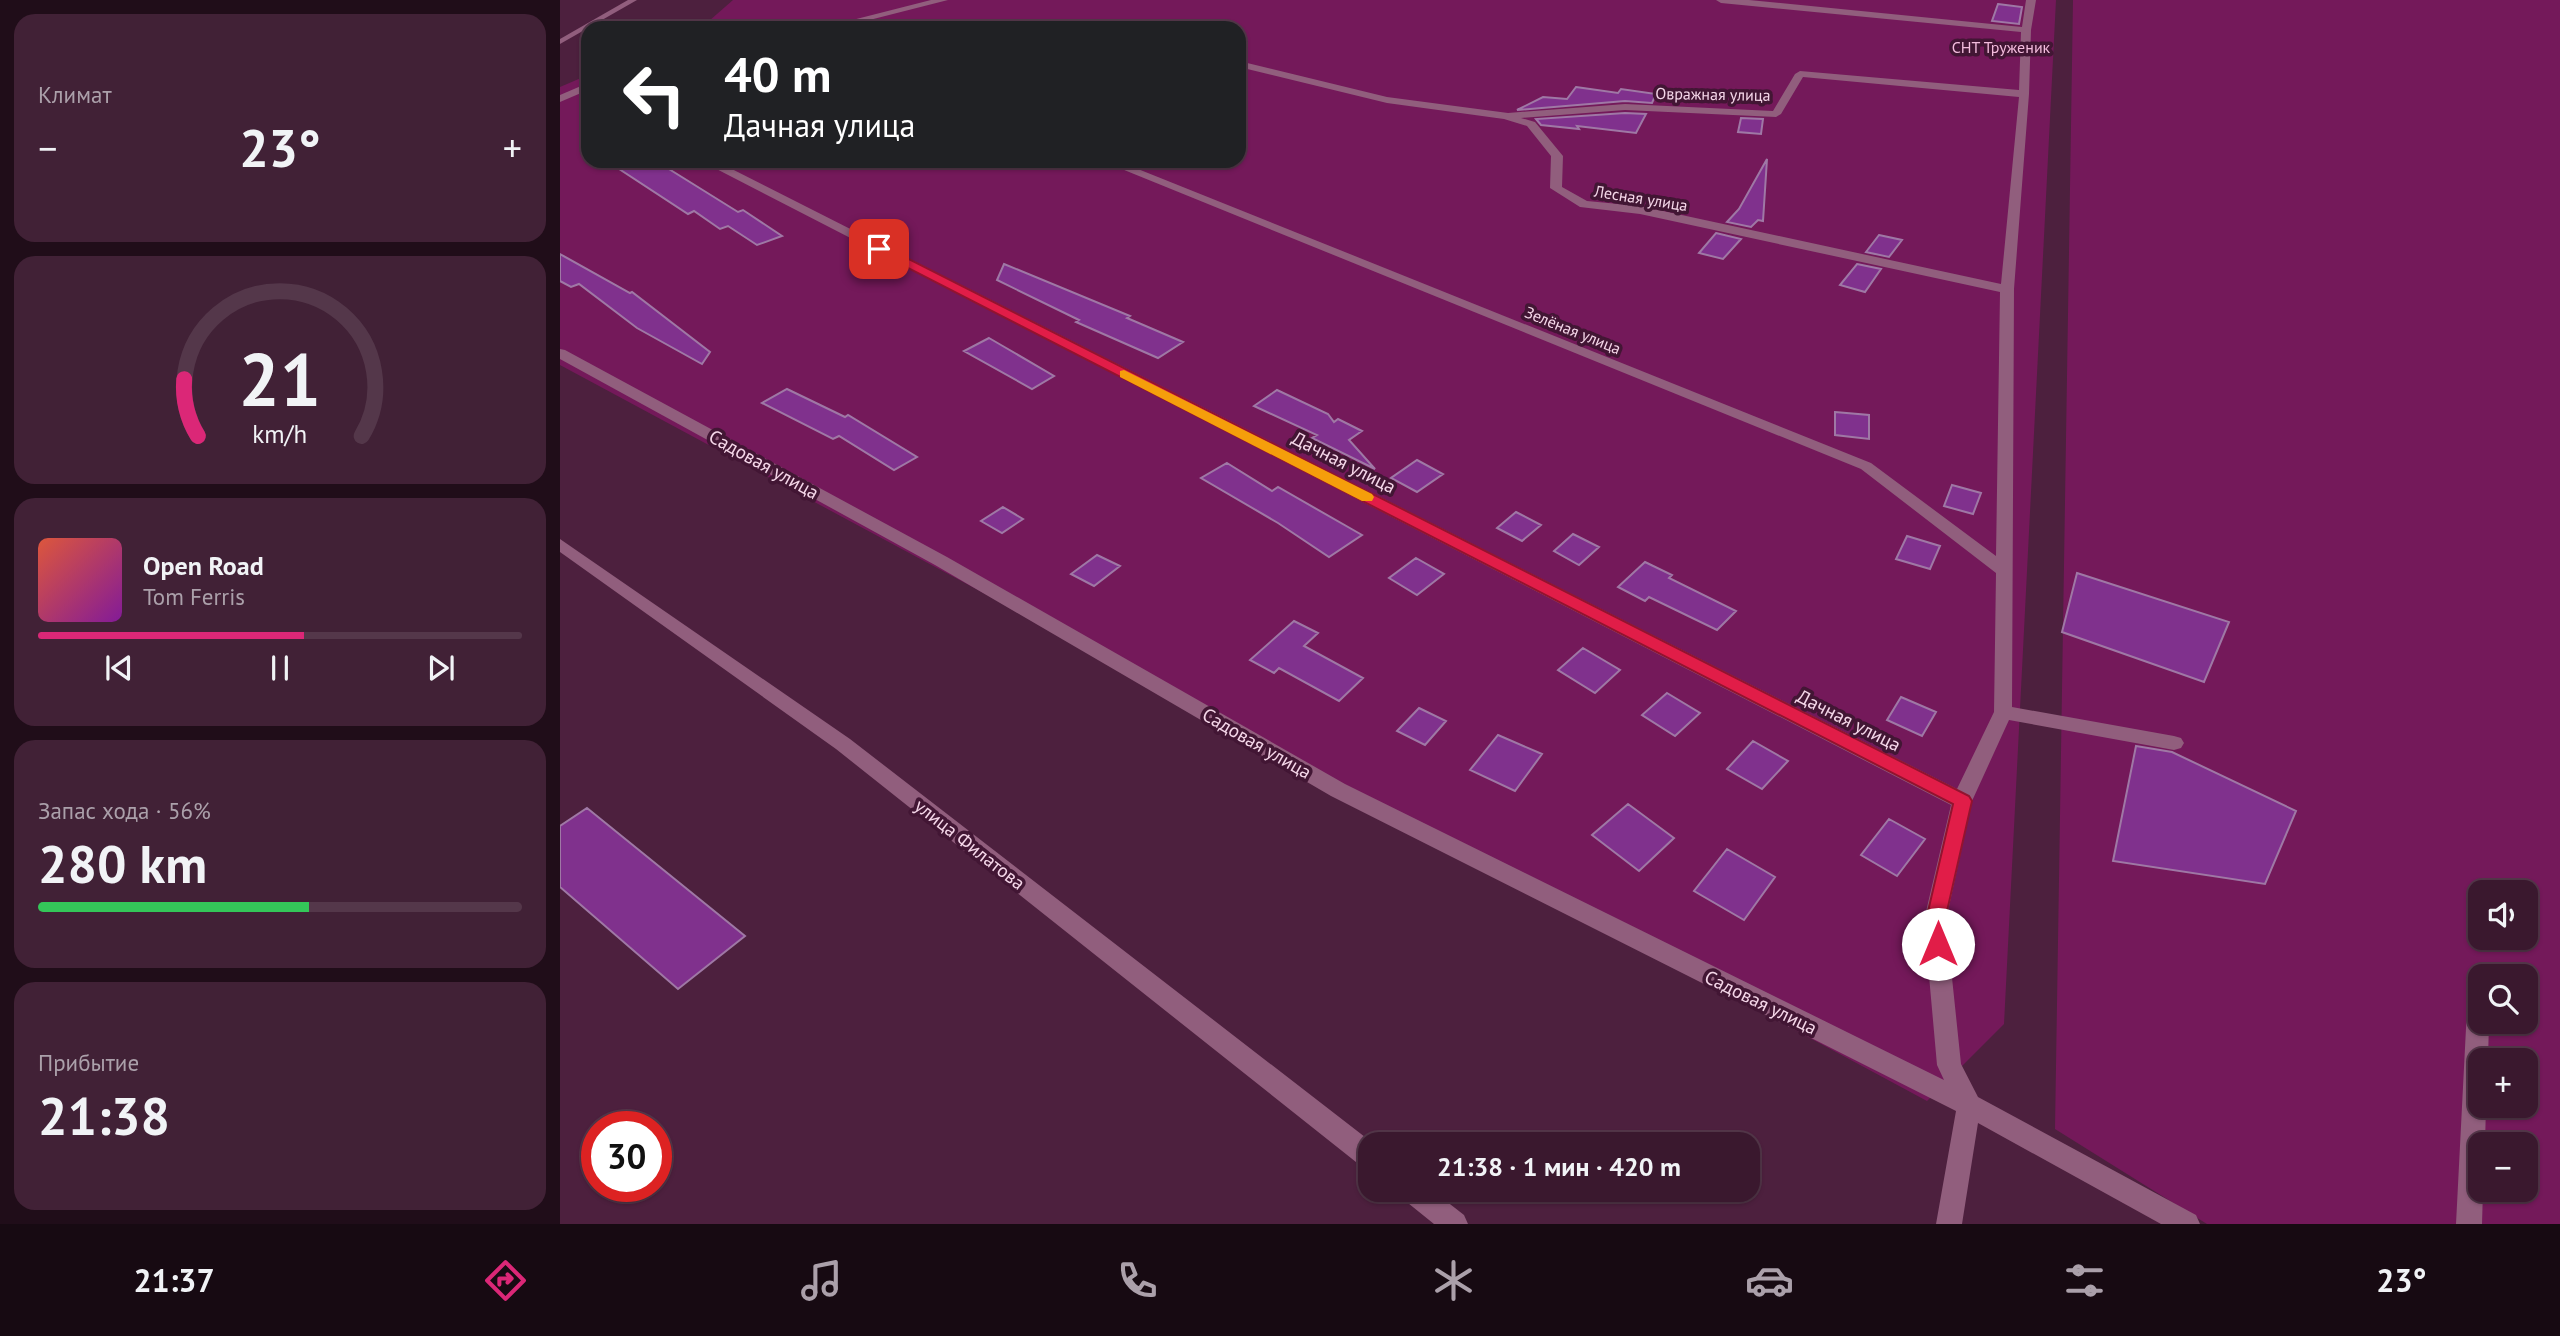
<!DOCTYPE html>
<html lang="ru">
<head>
<meta charset="utf-8">
<style>
	body { margin:0; font-family:"PT Sans",sans-serif; background:#412136; color:#f1f3f6; height:100vh; display:flex; flex-direction:column; font-size:26px; white-space:nowrap }
	* { box-sizing:border-box; margin:0 }
	p { font-size:23px; color:#aba0aa }
	.icon { flex:none; width:38px; height:38px; fill:none; stroke:currentColor; stroke-width:2; stroke-linecap:round; stroke-linejoin:round }
	.map { position:relative; flex:1; overflow:hidden }
	.side { display:flex; flex-direction:column; gap:14px; padding:14px; background:#200d19; width:560px }
	.side>* { flex:none }
	.top-card { position:absolute; left:21px; top:21px; width:665px; height:147px; border-radius:21px; box-shadow:0 2px 5px #0004,0 0 0 2px #54374a; background:#202124; color:#fff; overflow:hidden }
	.controls { position:absolute; left:1908px; top:880px; display:grid; gap:14px }
	.controls a { display:grid; place-items:center; width:70px; height:70px; border-radius:14px; background:#3a182e; box-shadow:0 2px 5px #0004,0 0 0 2px #54374a; font-size:35px }
	.speed { position:absolute; left:21px; top:1111px; display:flex; gap:14px; font-size:35px; font-weight:700; text-align:center }
	.speed>* { display:grid; place-content:center; width:91px; height:91px; border-radius:50%; background:#3a182e; box-shadow:0 2px 5px #0004,0 0 0 2px #54374a; line-height:1 }
	.speed .limit { border:10px solid #d22; background:#fff; color:#111 }
	.pin { position:absolute; display:grid; place-items:center; width:60px; height:60px; color:#fff; margin:-30px; border-radius:14px; box-shadow:0 4px 10px #0006 }
	.me { position:absolute; width:77px; margin:-38px; rotate:0deg; stroke-linejoin:round; filter:drop-shadow(0 0 5px #0008) }
	.turn { display:flex; align-items:center; gap:24px; height:147px; padding:0 28px; font-size:32px }
	.turn .icon { width:91px; height:91px; stroke-width:2.5 }
	.turn b { display:block; font-size:49px; line-height:60px }
	.big { font-size:52px; font-weight:700; line-height:1.1 }
	.side .tile { flex:1; display:flex; flex-direction:column; justify-content:center; gap:10px; min-width:0; padding:0 24px; border-radius:21px; background:#412136 }
	.side .dial { align-items:center; gap:0 }
	.dial svg { height:182px; overflow:visible; fill:none; stroke:#54374a; stroke-width:7; stroke-linecap:round; text-anchor:middle }
	.dial text { fill:#f1f3f6; stroke:none }
	.song { display:flex; align-items:center; gap:21px }
	.cover { width:84px; height:84px; border-radius:10px; background:linear-gradient(135deg,hsl(10 70% 55%),hsl(290 70% 35%)) }
	.played { height:7px; border-radius:4px; background:linear-gradient(90deg,#db2777 55%,#54374a 55%) }
	.keys { display:flex; justify-content:space-around; direction:ltr }
	.heat { display:flex; justify-content:space-between; align-items:center; font-size:38px; direction:ltr }
	.charge { height:10px; border-radius:5px; background:linear-gradient(90deg,#34c759 56%,#54374a 0) }
	.trip { position:absolute; left:798px; top:1132px; width:402px; height:70px; border-radius:21px; background:#3a182e; box-shadow:0 2px 5px #0004,0 0 0 2px #54374a; font-weight:700; line-height:70px; text-align:center }
	.dock { display:flex; height:112px; justify-content:space-around; align-items:center; background:#170a12; color:#aba0aa }
	.dock .icon { width:49px; height:49px }
	.dock .active { color:#db2777 }
	.dock b { font-size:32px; color:#f1f3f6 }
	main { display:flex; flex:1; min-height:0 }
	.map>svg:first-child { display:block }
	.green { fill:#74195a; fill-rule:evenodd }
	.building { fill:#80318d; stroke:#9f78a5; stroke-width:2 }
	.lines { fill:none; stroke-linecap:round; stroke-linejoin:round }
	.lane { fill:#915e7d; fill-rule:evenodd }
	.street { fill:#915e7d; fill-rule:evenodd }
	.route { fill:#e11d48; stroke:#92132f; stroke-width:2 }
	.slow { fill:#f59e0b }
	.labels { text-anchor:middle; dominant-baseline:central; stroke-width:7; stroke-linejoin:round; paint-order:stroke }
	.far-park-label { font-size:16px; fill:#f3bcdd; stroke:#421634 }
	.far-street-label { font-size:16px; fill:#f5d7e9; stroke:#421634 }
	.street-label { font-size:19px; fill:#f5d7e9; stroke:#421634 }
</style>
</head>
<body>
<main>
<section class="side">
<div class="tile"><p>Климат</p>
<div class="heat"><a>−</a><b class="big">23°</b><a>+</a></div>
</div>
<div class="tile dial"><svg viewBox="0 0 100 80">
<path d="M14 69A42 42 0 1 1 86 69"/>
<path d="M14 69A42 42 0 0 1 8 44" stroke="#db2777"/>
<text x="50" y="56" font-size="32" font-weight="700">21</text>
<text x="50" y="72" font-size="11">km/h</text>
</svg></div>
<div class="tile">
<div class="song"><i class="cover"></i><div><b>Open Road</b><p>Tom Ferris</p></div></div>
<div class="played"></div>
<div class="keys"><svg class="icon" aria-label="previous" viewBox="0 0 24 24"><path d="M18 5L8 12l10 7zM5 5v14"/></svg><svg class="icon" aria-label="pause" viewBox="0 0 24 24"><path d="M8 5v14M16 5v14"/></svg><svg class="icon" aria-label="next" viewBox="0 0 24 24"><path d="M6 5l10 7-10 7zM19 5v14"/></svg></div>
</div>
<div class="tile"><p>Запас хода · 56%</p><b class="big">280 km</b><div class="charge"></div></div>
<div class="tile"><p>Прибытие</p><b class="big">21:38</b></div>
</section>
<div class="map">
<svg width="2000" height="1224" viewBox="0 0 2000 1224">
	<rect width="100%" height="100%" fill="#4d203e"/>
	<path class="green" d="M173,0H1496L1444,1024L1367,1101L0,365V87L28,75V161H679V28H141Z
		M1513,0H2000V1224H1647L1495,1129ZM1920,892H1965V938H1920ZM1920,976H1965V1022H1920ZM1920,1060H1965V1106H1920ZM1920,1144H1965V1190H1920Z"/>
	<path class="building" d="M1438,4L1462,7L1459,24L1432,21Z
		M1016,87L1058,93L1061,89L1096,94L1092,103L1065,101L957,110L983,97L1007,99Z
		M1065,113L1086,114L1076,133L1017,126L1019,129L981,125L976,119Z
		M1181,118L1203,119L1201,134L1178,132Z
		M1207,159L1203,221L1198,220L1191,227L1167,222L1179,209Z
		M47,161H96L178,212L183,210L222,236L197,245L168,226L160,229L134,211L128,214Z
		M1156,233L1181,239L1163,259L1139,253Z
		M1319,235L1342,240L1329,257L1306,252Z
		M0,254L70,293L72,292L150,352L142,364L77,328L19,284L11,287L0,281Z
		M444,264L570,316L567,318L623,342L598,358L516,322L519,320L437,280Z
		M1297,264L1321,269L1305,292L1280,285Z
		M429,338L441,345L494,376L472,389L404,351Z
		M227,389L285,417L288,415L357,457L334,470L279,436L273,439L202,403Z
		M717,390L768,414L774,422L778,419L802,431L789,440L815,469L752,438L757,435L694,406Z
		M1275,412L1309,415V439L1275,435Z
		M857,460L883,474L857,492L831,478Z
		M667,463L712,491L718,487L802,535L769,557L718,523L641,478Z
		M1392,485L1421,493L1413,514L1384,506Z
		M443,507L463,519L442,533L421,521Z
		M956,512L981,525L962,541L937,528Z
		M1013,534L1039,547L1019,565L994,551Z
		M1347,536L1380,546L1370,569L1336,559Z
		M537,555L560,566L534,586L511,574Z
		M856,558L884,574L857,595L829,578Z
		M1085,562L1112,575L1109,578L1176,611L1157,630L1089,597L1085,601L1058,587Z
		M1517,573L1669,622L1644,682L1502,632Z
		M734,621L758,633L744,646L803,678L779,701L719,668L714,673L690,660Z
		M1023,648L1060,670L1035,693L998,670Z
		M1107,693L1140,713L1115,736L1082,715Z
		M1341,697L1376,712L1362,736L1327,720Z
		M859,708L886,721L865,745L837,731Z
		M938,735L982,754L955,791L910,770Z
		M1193,741L1228,761L1202,789L1167,769Z
		M1576,746L1612,752L1736,811L1705,884L1553,861Z
		M1068,804L1114,838L1079,871L1032,835Z
		M27,808L185,936L118,989L0,887V826Z
		M1329,819L1365,839L1337,876L1301,855Z
		M1167,849L1215,877L1184,920L1134,891Z"/>
	<g class="lines">
		<path class="lane" d="M68,0H77L0,44V39Z"/>
		<path class="street" d="M371,0H388L278,28H261Z
			M1156,0H1189L1462,27L1466,0H1476L1471,30L1469,94L1454,289L1452,707L1614,736L1621,738L1624,743L1621,748L1614,750L1449,720L1412,801L1386,920L1401,1064L1418,1097L1636,1215L1640,1224H1601L1418,1123L1402,1224H1376L1396,1111L771,796L375,565L0,359V349L5,350L387,557L785,784L1384,1080L1377,1065L1364,920L1391,805L141,161H156L1397,789L1434,712L1436,573L1301,469L542,161H558L1311,463L1436,556L1440,292L1080,214L1020,207L990,188L991,156L967,126L944,119L827,103L679,67V61L827,97L948,113L1065,104L1213,111L1235,74L1240,71L1459,90L1461,32L1161,3ZM1243,77L1459,97L1441,284L1080,206L1027,201L1002,187L1003,156L975,122L961,118L1065,110L1216,117L1221,114Z
			M399,25H447L452,28H394Z
			M28,83V90L0,102V95Z
			M0,539L290,739L814,1144H810V1169L801,1166L276,749L0,552Z
			M1919,979L1920,1022H1929L1928,1060H1920V1106H1926L1925,1144H1920V1190H1923L1922,1224H1896L1908,989L1911,982Z
			M839,1190H872L904,1215L908,1224H874L843,1199Z"/>
	</g>
	<path class="route" d="M315,246H323L1409,796L1412,801L1385,920L1388,944L1385,950L1378,953L1371,950L1366,920L1393,804L315,251Z"/>
	<path class="slow" d="M564,370L812,494L814,497L812,501H802L560,377V371Z"/>
	<g class="labels">
		<g class="far-park-label">
			<text x="1441" y="47">СНТ Труженик</text>
		</g>
		<g class="far-street-label">
			<text transform="translate(1153 94) rotate(1)">Овражная улица</text>
			<text transform="translate(1081 198) rotate(9)">Лесная улица</text>
			<text transform="translate(1013 330) rotate(22)">Зелёная улица</text>
		</g>
		<g class="street-label">
			<text transform="translate(784 462) rotate(27)">Дачная улица</text>
			<text transform="translate(204 464) rotate(29)">Садовая улица</text>
			<text transform="translate(1289 720) rotate(27)">Дачная улица</text>
			<text transform="translate(697 743) rotate(30)">Садовая улица</text>
			<text transform="translate(410 844) rotate(38)">улица Филатова</text>
			<text transform="translate(1201 1002) rotate(26)">Садовая улица</text>
		</g>
	</g>
</svg>
<div class="controls">
<a><svg class="icon" aria-label="sound" viewBox="0 0 24 24"><path d="M4 9h4l5-4v14l-5-4H4zM17 9q2 3 0 6"/></svg></a>
<a><svg class="icon" aria-label="search" viewBox="0 0 24 24"><circle cx="10" cy="10" r="6"/><path d="M15 15l6 6"/></svg></a>
<a>+</a>
<a>−</a>
</div>
<div class="speed"><div class="limit">30</div></div>
<div class="pin" style="left:319px;top:249px;background:#d93025"><svg class="icon" aria-label="arrive" viewBox="0 0 24 24"><path d="M6 21V4h12l-3 4 3 4H6"/></svg></div>
<svg class="me" style="left:1378px;top:944px" viewBox="-20 -20 40 40"><circle r="19" fill="#fff"/><path d="M0-13L10 11 0 6-10 11z" fill="#e11d48"/></svg>
<div class="trip">21:38 · 1 мин · 420 m</div>
<div class="top-card">
<div class="turn"><svg class="icon" aria-label="left" viewBox="0 0 24 24"><path d="M17 20v-9H6M10 6l-5 5 5 5"/></svg><div><b>40 m</b>Дачная улица</div></div>
</div>
</div>
</main>
<nav class="dock">
<b>21:37</b>
<svg class="icon active" aria-label="directions" viewBox="0 0 24 24"><path d="M12 3l9 9-9 9-9-9zM9 14v-3h6M13 9l2 2-2 2"/></svg>
<svg class="icon" aria-label="music" viewBox="0 0 24 24"><path d="M9 18V5l10-2v13"/><circle cx="6" cy="18" r="3"/><circle cx="16" cy="16" r="3"/></svg>
<svg class="icon" aria-label="phone" viewBox="0 0 24 24"><path d="M5 4h4l2 5-3 2q2 4 5 5l2-3 5 2v4C11 20 4 13 5 4z"/></svg>
<svg class="icon" aria-label="climate" viewBox="0 0 24 24"><path d="M12 3v18M4 7l16 10M4 17L20 7"/></svg>
<svg class="icon" aria-label="car" viewBox="0 0 24 24"><path d="M5 17H2v-5l4-1 3-4h7l3 4 3 1v5h-3M9 17h6M6 11h13"/><circle cx="7" cy="17" r="2"/><circle cx="17" cy="17" r="2"/></svg>
<svg class="icon" aria-label="filters" viewBox="0 0 24 24"><path d="M4 7h16M4 17h16"/><circle cx="9" cy="7" r="2"/><circle cx="15" cy="17" r="2"/></svg>
<b>23°</b>
</nav>
</body>
</html>
